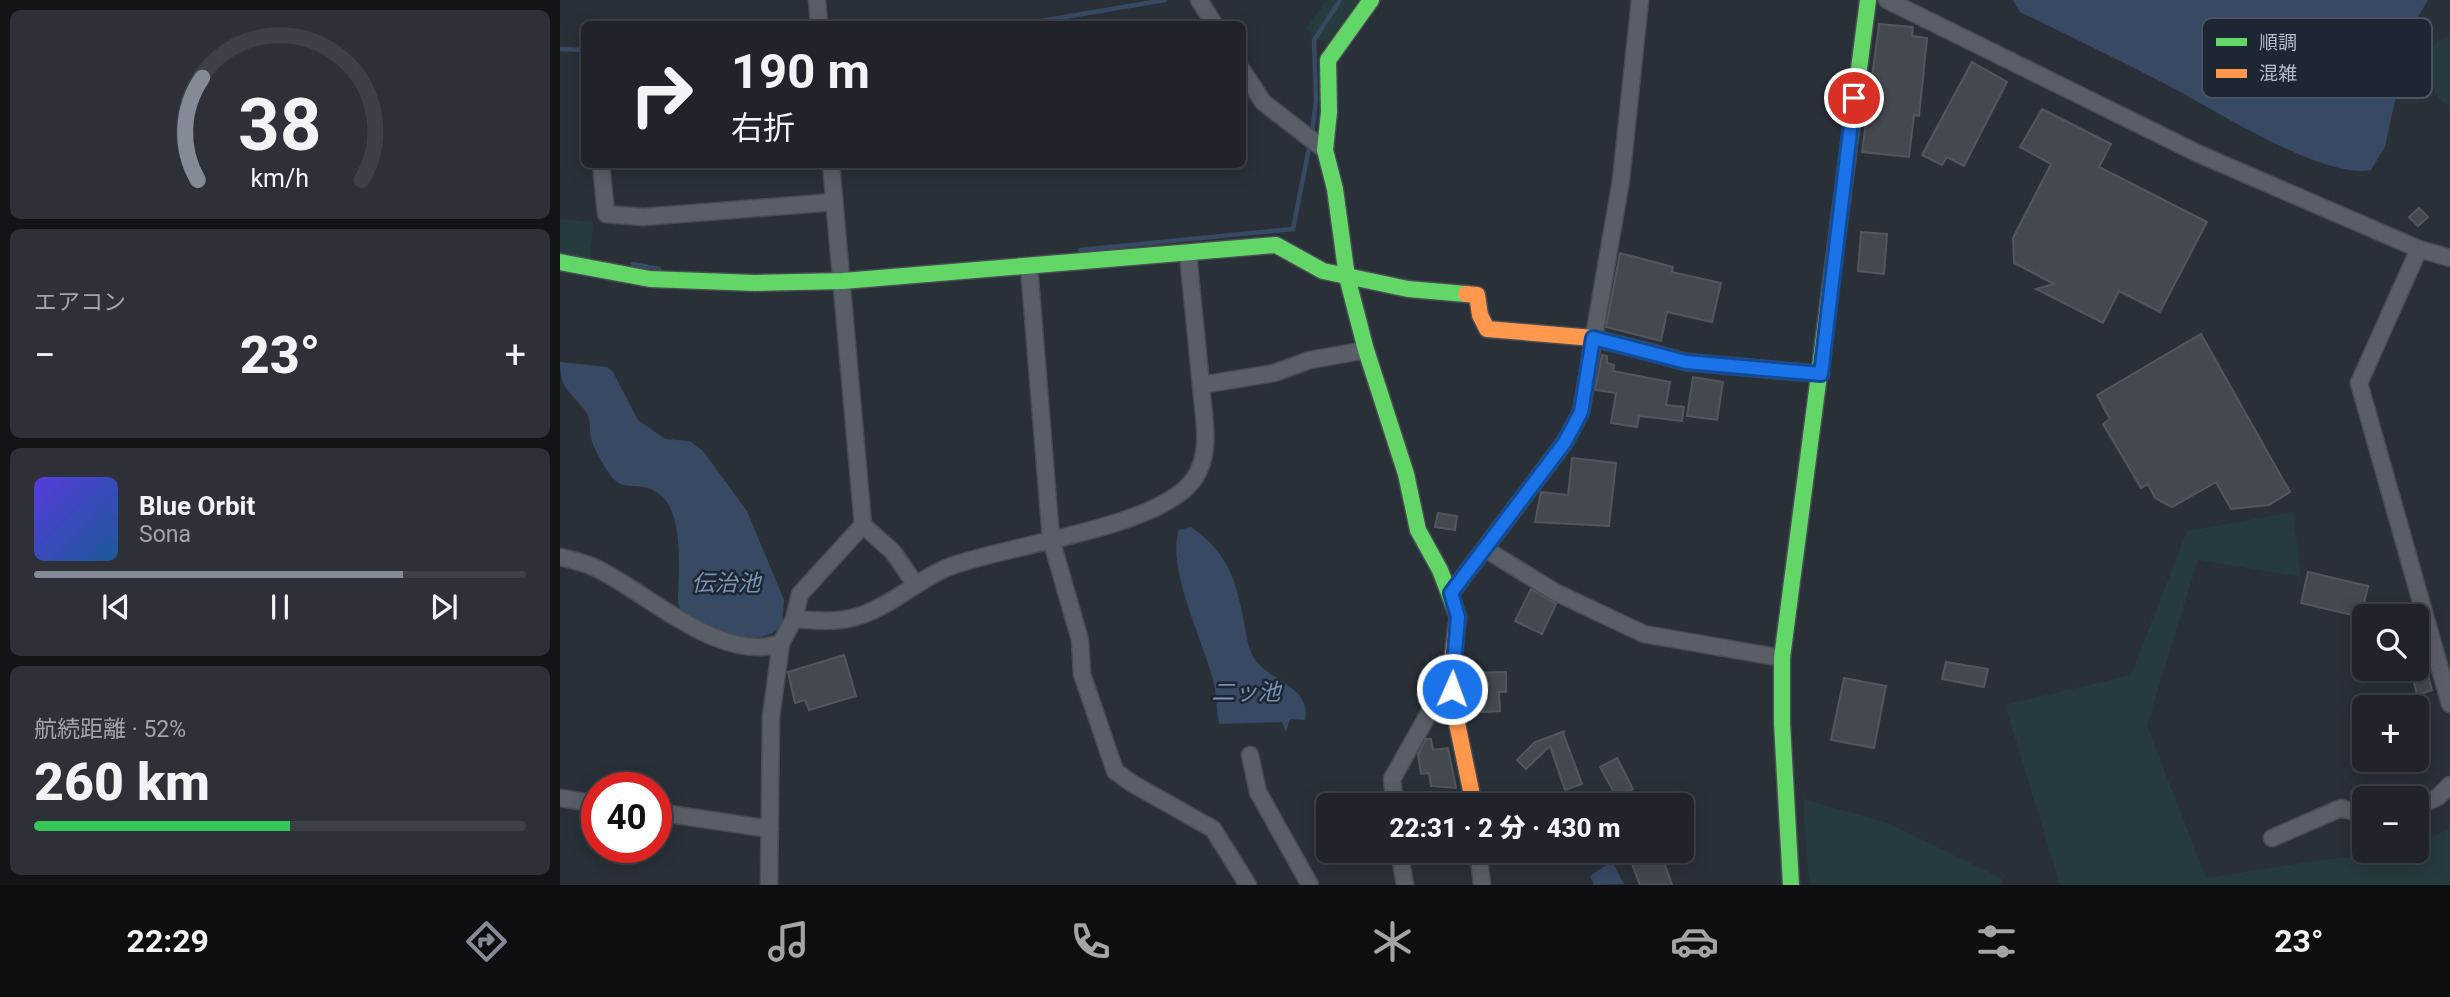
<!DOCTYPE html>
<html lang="ja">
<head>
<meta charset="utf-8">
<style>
	body { margin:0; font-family:Roboto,"Noto Sans JP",sans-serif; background:#2d3036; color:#f1f3f6; height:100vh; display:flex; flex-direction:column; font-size:26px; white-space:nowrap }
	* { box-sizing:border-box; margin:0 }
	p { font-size:23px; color:#a2a4a8 }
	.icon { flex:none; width:38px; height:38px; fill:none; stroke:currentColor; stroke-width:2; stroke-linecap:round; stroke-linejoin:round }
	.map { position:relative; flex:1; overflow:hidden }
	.side { display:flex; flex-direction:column; gap:10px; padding:10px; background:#121417; width:560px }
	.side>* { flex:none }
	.guide { position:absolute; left:21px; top:21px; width:665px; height:147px; border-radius:10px; box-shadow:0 4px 18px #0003,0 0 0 2px #3d4147; background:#20242a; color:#f1f3f6; overflow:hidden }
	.buttons { position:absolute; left:1792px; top:604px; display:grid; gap:14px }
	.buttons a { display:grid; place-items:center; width:77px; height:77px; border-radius:10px; background:#20242a; box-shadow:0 4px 18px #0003,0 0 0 2px #3d4147; font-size:35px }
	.speed { position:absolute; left:21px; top:772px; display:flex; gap:14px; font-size:35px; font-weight:700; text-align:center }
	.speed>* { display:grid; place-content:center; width:91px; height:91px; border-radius:50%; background:#20242a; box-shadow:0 4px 18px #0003,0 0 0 2px #3d4147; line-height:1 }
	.speed .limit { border:10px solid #d22; background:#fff; color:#111 }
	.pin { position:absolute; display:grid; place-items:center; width:60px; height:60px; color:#fff; margin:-30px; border:4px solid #fff; border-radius:50%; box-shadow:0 2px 7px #0007 }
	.me { position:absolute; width:77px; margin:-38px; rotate:2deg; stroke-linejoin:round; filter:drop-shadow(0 0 5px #0008) }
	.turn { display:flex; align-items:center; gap:24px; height:147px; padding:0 35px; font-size:32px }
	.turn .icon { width:91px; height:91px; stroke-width:2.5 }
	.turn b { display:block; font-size:49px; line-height:60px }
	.big { font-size:52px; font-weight:800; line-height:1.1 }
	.side .widget { flex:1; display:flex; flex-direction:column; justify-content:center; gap:10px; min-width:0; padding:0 24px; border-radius:10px; background:#2d3036 }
	.side .dial { align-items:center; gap:0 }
	.dial svg { height:182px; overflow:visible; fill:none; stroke:#3d4147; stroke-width:7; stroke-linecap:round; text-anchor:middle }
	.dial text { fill:#f1f3f6; stroke:none }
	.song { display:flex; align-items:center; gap:21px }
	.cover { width:84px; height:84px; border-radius:10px; background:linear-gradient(135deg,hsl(250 70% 55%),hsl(210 70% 35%)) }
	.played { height:7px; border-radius:4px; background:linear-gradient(90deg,#848b96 75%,#3d4147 75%) }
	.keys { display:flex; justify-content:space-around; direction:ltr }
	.heat { display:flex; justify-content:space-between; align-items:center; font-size:38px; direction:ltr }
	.charge { height:10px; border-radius:5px; background:linear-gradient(90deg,#34c759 52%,#3d4147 0) }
	.trip { position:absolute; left:756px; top:793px; width:378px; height:70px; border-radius:10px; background:#20242a; box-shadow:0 4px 18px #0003,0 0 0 2px #3d4147; font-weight:800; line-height:70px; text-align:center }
	.tabs { display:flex; height:112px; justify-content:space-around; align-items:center; background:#0d0e11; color:#a2a4a8 }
	.tabs .icon { width:49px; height:49px }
	.tabs .active { color:#848b96 }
	.tabs b { font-size:32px; color:#f1f3f6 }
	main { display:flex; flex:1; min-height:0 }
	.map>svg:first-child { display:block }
	.green { fill:#273a3e }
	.water { fill:#384963 }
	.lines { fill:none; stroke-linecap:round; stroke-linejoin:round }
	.stream { stroke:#384963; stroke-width:4.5 }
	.building { fill:#444950; stroke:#52575f; stroke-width:2 }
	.street-casing { stroke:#484c53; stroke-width:19 }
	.fast-casing { stroke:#484c53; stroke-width:19 }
	.slow-casing { stroke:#484c53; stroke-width:19 }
	.street { stroke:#5a5e66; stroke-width:16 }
	.fast { stroke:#63d668; stroke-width:16 }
	.slow { stroke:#ff974d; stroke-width:16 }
	.route-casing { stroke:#114b97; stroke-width:18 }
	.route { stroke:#1a73e8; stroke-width:12 }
	.labels { text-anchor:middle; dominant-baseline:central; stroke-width:5; stroke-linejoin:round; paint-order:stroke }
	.water-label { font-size:23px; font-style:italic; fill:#7c92b1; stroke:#1d2633 }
	.key { fill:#1d2633; stroke:#4a5360; stroke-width:2 }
	.key-label { font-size:19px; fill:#b4bcc9 }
</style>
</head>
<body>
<main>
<section class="side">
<div class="widget dial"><svg viewBox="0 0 100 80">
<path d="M14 69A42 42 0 1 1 86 69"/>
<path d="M14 69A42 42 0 0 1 16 24" stroke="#848b96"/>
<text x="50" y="56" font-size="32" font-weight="700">38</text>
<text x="50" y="72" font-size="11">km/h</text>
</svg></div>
<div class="widget"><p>エアコン</p>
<div class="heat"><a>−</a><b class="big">23°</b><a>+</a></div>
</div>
<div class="widget">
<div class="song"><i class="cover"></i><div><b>Blue Orbit</b><p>Sona</p></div></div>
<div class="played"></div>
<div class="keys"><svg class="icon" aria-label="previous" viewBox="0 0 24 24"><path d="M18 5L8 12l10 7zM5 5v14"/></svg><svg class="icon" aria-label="pause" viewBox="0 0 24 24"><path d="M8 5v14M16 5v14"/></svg><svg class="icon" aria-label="next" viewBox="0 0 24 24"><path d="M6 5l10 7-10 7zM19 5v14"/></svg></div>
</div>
<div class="widget"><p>航続距離 · 52%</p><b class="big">260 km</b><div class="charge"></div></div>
</section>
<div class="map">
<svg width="1890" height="885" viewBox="0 0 1890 885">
	<rect width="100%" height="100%" fill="#2a3038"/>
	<path class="green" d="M766,0H799L767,45L746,29Z
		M1884,37L1890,38V106C1865,95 1858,50 1884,37Z
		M0,219L33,222L30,273L0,272Z
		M1733,512L1741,577L1638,560L1587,725L1646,878L1761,860L1857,850V846L1890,827V885H1500L1445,705L1571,675L1627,531Z
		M1243,799L1328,823L1441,878L1442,885H1249Z"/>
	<path class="water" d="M1453,0H1868L1850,30L1825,147L1811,170C1765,180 1656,111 1613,88C1563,62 1511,37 1460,12Z
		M0,362L47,367L53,372L78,420L105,439L130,441L143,451L187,511L224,600L222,627C189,651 151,632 121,611L118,603C118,572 127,501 90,489C75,483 62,491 51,476C44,466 34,450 31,438C29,429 32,421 26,412C11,391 0,391 0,362Z
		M631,527C668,553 676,579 684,622C686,634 688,648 694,658C709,682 752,686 745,720L730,719L726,732L722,722L659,724C656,708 657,692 652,676C642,639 606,566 619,530Z
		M1052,861L1064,884L1034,885L1030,876Z"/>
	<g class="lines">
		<path class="stream" d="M463,24L605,0
			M0,49L24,50
			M752,134L756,101L754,40L780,0
			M520,250L733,229L750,143
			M73,264L99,269"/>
	</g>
	<path class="building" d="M1319,24L1353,27L1352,36L1367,38L1359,116L1354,115L1349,157L1302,152Z
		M1412,62L1447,82L1404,166L1387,157L1382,165L1362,155Z
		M1482,109L1551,144L1539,167L1647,222L1600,312L1559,291L1543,323L1476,289L1494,284L1454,263L1453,238L1491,164L1460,147Z
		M1859,208L1868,217L1858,226L1849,217Z
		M1301,232L1327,234L1324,274L1298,271Z
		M1060,253L1113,267L1112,272L1161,283L1152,322L1107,312L1101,341L1046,327Z
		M1641,334L1730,492L1709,505L1671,509L1656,482L1612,507L1595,498L1588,484L1581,488L1543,424L1550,419L1537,395Z
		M1042,355L1047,356V363L1054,365L1053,371L1110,382L1106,405L1124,407L1122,421L1079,416L1077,427L1051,423L1056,393L1035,390Z
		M1133,377L1163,382L1157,420L1127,416Z
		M1012,458L1056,463L1049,526L975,522L981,492L1008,495Z
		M878,513L897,516L895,530L875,527Z
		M1748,572L1808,586L1801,617L1741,603Z
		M971,589L996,604L982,634L955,621Z
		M284,655L296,696L249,710L245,700L235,703L228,672Z
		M1386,662L1428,669L1424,687L1382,679Z
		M1865,665L1872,690L1857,695L1851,669Z
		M946,672V692H939L940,711L909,713L905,673Z
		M1284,678L1326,686L1314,748L1271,740Z
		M1005,731L1003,733L1022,784L1005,790L990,746L966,769L957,760L975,742Z
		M866,739H871L873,750L888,748L896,788L871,786L869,773L861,774L858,754Z
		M1057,758L1073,789L1057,798L1040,767Z
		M1100,851L1112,885H1080L1071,861Z"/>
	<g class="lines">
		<defs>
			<path id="street" d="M257,0L259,24
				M639,0L654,24
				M1327,0L1639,154L1859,249L1890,258
				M682,70L703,102L765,150
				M41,164L46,214L83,217L274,202
				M1859,249L1799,383L1890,704
				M628,254L641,385
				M469,266L491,539L520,640L522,674L555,771L573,784L653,829L688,885
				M303,525L333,552L356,585
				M925,549L995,592L1084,634L1222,658
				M0,557C12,560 25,563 36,568C86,592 162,665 221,643
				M891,593L1005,442L1021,412L1061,180L1080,0
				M234,619C257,621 279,623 302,615C333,604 357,581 386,568C446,544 599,529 634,479C653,452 643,416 641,385L714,373L750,360L806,350
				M690,755L698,792L750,885
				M0,798L37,804
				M835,805L832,779L891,674
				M1857,807L1878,797L1890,785
				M96,812L210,829
				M1712,838L1781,808L1804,815
				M839,850L845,885
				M918,850L922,885
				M209,885L211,717L221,643L234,619L240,594L303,525L271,164"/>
			<path id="fast" d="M811,0L768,60L769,112L765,150L775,189L787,277L806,350L846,474L858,530L880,570L898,617L896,630
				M0,262L90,279L195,283L283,281L716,245L763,271L848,289L906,294
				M1089,352L1126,362L1261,374
				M1231,885L1222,723V658L1308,0"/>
			<path id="slow" d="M906,294L917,295L920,315L927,329L1033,338L1089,352
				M896,630L891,674L893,704L914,805"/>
		</defs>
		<use href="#street" class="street-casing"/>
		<use href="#fast" class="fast-casing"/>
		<use href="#slow" class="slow-casing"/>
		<use href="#street" class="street"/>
		<use href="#fast" class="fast"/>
		<use href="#slow" class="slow"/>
	</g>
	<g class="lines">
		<defs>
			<path id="route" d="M892,689L898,617L891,593L1005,442L1021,412L1033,338L1126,362L1261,374L1294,98"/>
		</defs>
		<use href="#route" class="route-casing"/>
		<use href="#route" class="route"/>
	</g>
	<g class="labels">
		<g class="water-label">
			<text x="166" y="583">伝治池</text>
			<text x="686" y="692">二ッ池</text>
		</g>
	</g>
	<rect x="1642" y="18" width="230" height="80" rx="10" class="key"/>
	<rect x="1656" y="38" width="31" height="8" fill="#63d668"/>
	<rect x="1656" y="69" width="31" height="9" fill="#ff974d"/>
	<g class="key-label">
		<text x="1699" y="49">順調</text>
		<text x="1699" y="80">混雑</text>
	</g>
</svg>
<div class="buttons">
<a><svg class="icon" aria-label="search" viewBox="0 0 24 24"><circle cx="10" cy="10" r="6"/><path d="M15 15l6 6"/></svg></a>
<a>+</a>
<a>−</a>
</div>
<div class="speed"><div class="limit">40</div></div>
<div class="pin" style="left:1294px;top:98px;background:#d93025"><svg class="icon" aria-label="arrive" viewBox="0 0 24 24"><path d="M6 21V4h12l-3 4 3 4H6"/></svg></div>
<svg class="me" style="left:892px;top:689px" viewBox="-20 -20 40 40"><circle r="17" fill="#1a73e8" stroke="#fff" stroke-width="3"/><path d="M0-11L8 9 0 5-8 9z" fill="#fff"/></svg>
<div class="trip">22:31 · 2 分 · 430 m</div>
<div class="guide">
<div class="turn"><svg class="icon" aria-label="right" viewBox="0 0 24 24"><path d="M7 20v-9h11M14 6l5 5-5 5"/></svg><div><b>190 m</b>右折</div></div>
</div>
</div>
</main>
<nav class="tabs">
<b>22:29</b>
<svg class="icon active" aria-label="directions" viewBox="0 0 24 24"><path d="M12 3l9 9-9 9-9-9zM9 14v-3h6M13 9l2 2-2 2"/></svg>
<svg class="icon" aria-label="music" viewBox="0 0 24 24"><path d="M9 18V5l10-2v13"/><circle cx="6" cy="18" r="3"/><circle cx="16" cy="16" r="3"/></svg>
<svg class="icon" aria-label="phone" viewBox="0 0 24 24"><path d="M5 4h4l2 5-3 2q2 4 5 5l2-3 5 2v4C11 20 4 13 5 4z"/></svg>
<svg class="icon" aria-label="climate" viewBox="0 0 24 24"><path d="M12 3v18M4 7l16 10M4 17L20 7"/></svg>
<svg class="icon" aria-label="car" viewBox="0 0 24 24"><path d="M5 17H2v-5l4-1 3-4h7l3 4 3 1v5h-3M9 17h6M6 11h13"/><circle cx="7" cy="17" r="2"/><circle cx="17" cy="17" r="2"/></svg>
<svg class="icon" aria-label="filters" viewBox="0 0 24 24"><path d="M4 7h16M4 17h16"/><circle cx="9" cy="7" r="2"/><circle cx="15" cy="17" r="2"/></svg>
<b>23°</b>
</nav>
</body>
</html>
